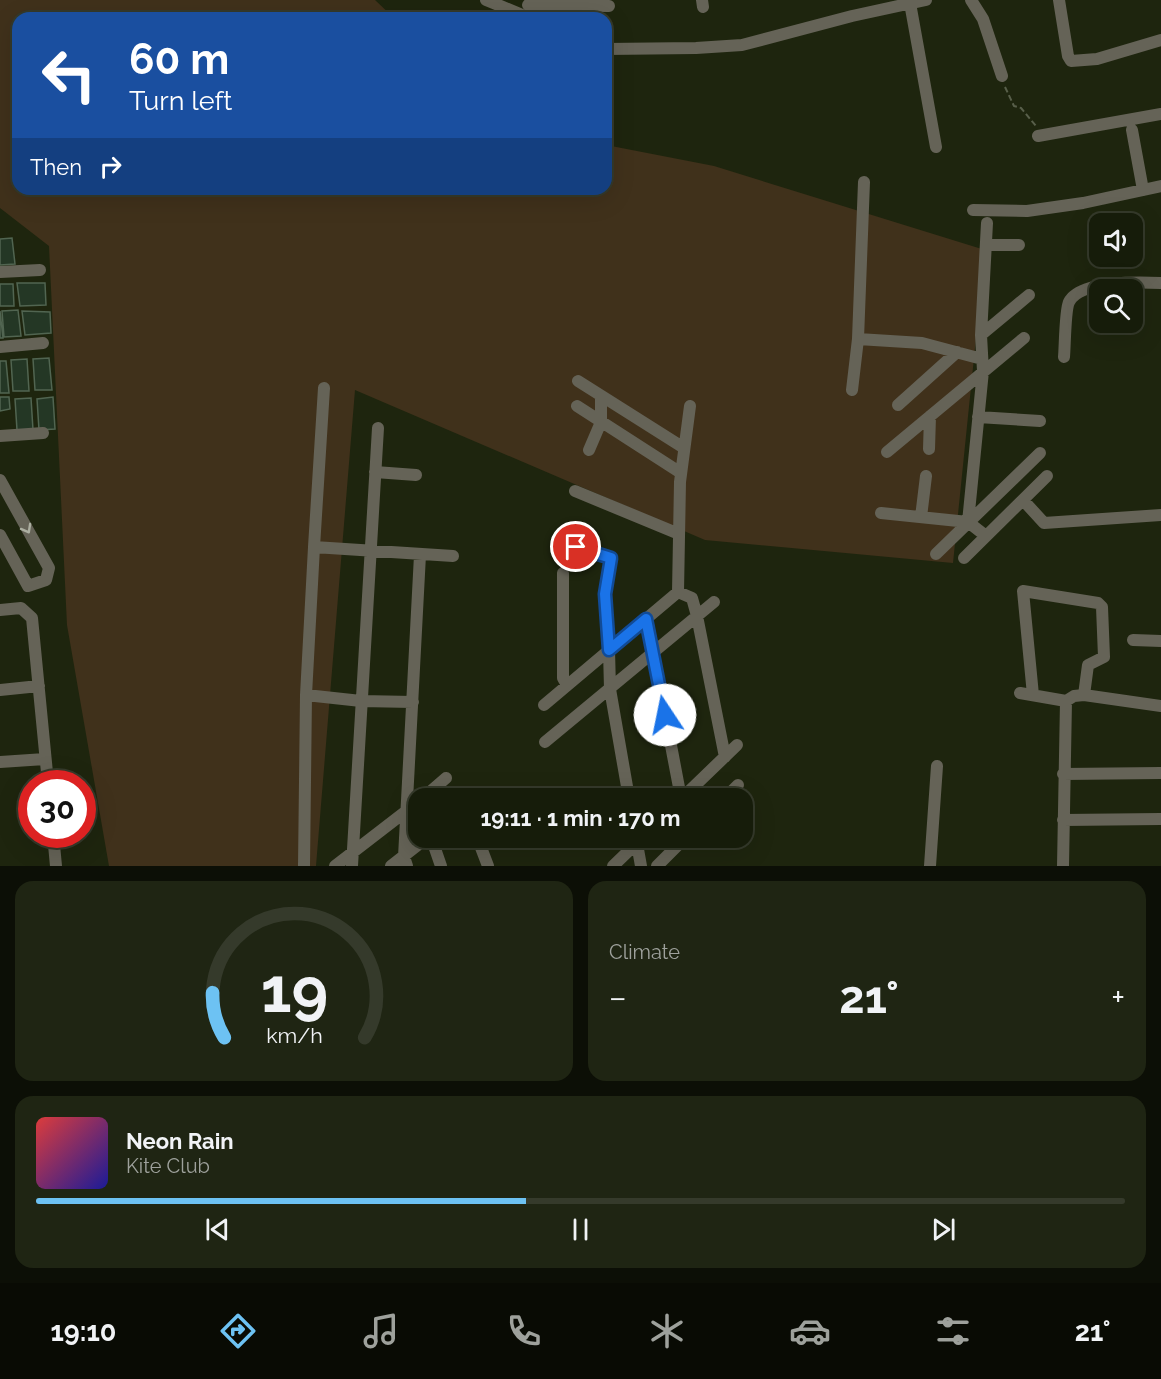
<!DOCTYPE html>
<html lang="en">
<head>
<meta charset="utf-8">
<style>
	body { margin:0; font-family:Raleway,sans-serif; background:#1f2513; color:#f1f3f6; height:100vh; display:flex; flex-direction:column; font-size:22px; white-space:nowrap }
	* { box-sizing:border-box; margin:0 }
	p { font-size:20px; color:#9ea19c }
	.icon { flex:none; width:33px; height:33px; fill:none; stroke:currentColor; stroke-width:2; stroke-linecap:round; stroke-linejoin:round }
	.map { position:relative; height:866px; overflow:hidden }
	.drawer { display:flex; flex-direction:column; gap:15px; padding:15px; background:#0c0f06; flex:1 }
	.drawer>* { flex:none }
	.banner { position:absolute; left:12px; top:12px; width:600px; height:183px; border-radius:18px; box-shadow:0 6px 24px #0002,0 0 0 2px #353a2b; background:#1a4fa0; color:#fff; overflow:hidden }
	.fabs { position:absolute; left:1089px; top:213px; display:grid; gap:12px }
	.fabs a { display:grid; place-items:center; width:54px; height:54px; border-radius:12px; background:#161c0a; box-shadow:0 6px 24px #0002,0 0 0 2px #353a2b; font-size:30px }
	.speed { position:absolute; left:18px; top:770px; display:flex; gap:12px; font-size:30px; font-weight:700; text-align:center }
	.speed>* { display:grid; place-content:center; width:78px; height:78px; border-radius:50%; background:#161c0a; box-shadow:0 6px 24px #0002,0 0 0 2px #353a2b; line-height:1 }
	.speed .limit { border:9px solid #d22; background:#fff; color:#111 }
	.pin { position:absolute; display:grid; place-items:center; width:51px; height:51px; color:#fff; margin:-26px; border:3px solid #fff; border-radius:50%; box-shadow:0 2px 6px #0007 }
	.me { position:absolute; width:66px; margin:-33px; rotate:349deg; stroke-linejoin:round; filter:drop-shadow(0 0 4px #0008) }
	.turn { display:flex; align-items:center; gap:21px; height:126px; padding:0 18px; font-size:27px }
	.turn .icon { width:78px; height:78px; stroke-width:2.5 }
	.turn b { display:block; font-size:42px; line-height:51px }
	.then { display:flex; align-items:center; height:57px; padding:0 18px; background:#0003; gap:12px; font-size:22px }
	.big { font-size:45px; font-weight:700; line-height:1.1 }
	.drawer .widget { flex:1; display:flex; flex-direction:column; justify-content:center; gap:9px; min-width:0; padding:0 21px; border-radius:18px; background:#1f2513 }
	.drawer .dial { align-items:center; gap:0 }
	.dial svg { height:156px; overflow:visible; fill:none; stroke:#353a2b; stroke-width:7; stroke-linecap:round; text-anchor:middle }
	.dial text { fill:#f1f3f6; stroke:none }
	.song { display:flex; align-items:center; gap:18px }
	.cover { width:72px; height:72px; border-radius:9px; background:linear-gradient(135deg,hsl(0 70% 55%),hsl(240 70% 35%)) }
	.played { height:6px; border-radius:3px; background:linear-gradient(90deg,#6dc2f3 45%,#353a2b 45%) }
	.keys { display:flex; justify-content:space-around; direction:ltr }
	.heat { display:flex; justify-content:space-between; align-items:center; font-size:33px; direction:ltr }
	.drawer .tiles { flex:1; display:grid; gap:15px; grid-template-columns:1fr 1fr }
	.widget:last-child { grid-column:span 2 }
	.trip { position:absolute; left:408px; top:788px; width:345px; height:60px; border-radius:18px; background:#161c0a; box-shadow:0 6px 24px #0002,0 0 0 2px #353a2b; font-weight:700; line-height:60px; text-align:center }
	.dock { display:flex; height:96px; justify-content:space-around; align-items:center; background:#090b04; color:#9ea19c }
	.dock .icon { width:42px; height:42px }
	.dock .active { color:#6dc2f3 }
	.dock b { font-size:27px; color:#f1f3f6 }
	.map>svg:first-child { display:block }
	.green { fill:#40311b }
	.building { fill:#243725; stroke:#516551; stroke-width:1.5 }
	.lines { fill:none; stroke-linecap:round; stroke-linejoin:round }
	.path { stroke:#585f4a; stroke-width:2; stroke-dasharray:6 3; stroke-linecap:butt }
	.minor { stroke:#656357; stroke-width:12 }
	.oneway { stroke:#acafa1 }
	.route-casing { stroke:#114b97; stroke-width:15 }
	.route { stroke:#1a73e8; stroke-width:10 }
</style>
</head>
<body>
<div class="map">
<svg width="1161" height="866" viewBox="0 0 1161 866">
	<rect width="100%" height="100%" fill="#1e250e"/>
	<path class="green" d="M0,0H375L394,18H18V189H606V145L714,166L985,250L953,563L705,540L355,390L316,866H109L67,625L49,246L0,208Z"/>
	<path class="building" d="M12,238L15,264L0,265V239Z
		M17,283H45L46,305L20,306Z
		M0,284H13L14,306H0Z
		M18,310L21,336L4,337L2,311Z
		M0,311L3,338H0Z
		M22,311L50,312L51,333L25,335Z
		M49,358L52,390H35L33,359Z
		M27,359L29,391H13L11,360Z
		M0,361H6L9,393H0Z
		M0,397H9L10,409L0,411Z
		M53,397L55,429L39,430L37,399Z
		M31,398L33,430H17L15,399Z"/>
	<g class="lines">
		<path class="path" d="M1005,87L1014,106L1021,108L1036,126"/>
		<path class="minor" d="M486,0L520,14
			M702,0L703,7
			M971,0L983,19L1002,76
			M1059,0L1068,56L1071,61L1097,59L1161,40
			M910,3L936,147
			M528,5L609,6
			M606,49L696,48L742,45L852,16L926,0
			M1132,130L1143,190
			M1038,136L1161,114
			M973,210L1027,211L1083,203L1161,186
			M986,245H1019
			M0,272L40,270
			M981,335L1029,295
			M858,339L922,343L982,359
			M0,347L43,343
			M1064,357C1065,346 1065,310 1069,302C1080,280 1140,282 1161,283
			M578,381L684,448
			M852,390L858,339L864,182
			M898,405L957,352
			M577,406L681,473
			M978,417L1040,421
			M0,436L43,433
			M929,449L930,416
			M589,450L601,422V396
			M887,452L1024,338
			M375,472L416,475
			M0,480L49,568L46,580L28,586L0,535
			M575,491L679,534
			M1023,500L1044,523L1161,515
			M881,513L968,522L986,536
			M921,517L926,476
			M968,522L983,371L981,335L987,223
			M314,547L324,388
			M576,547L611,558L605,594L609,650L610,689L629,798
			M936,554L1040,453
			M964,558L1047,476
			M563,573V678L567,685
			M678,592L680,482L690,406
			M0,610L21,608L32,618L48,783
			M647,619L681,798
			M1133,640L1161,641
			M0,690L39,686
			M1020,693L1066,701
			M1033,695L1023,591L1098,603L1102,607L1104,657L1088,665L1084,695
			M413,702L361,701L306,695L314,547L453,556
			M544,705L678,592L692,598L697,616L725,757
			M545,742L714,602
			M0,762L45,759
			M1063,774L1161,773
			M423,798L446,778
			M476,798L480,795
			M682,798L737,745
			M725,798L738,785
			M1063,820L1161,819
			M53,834L56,866
			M431,837L441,866
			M477,837L488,866
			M636,838L641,866
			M304,866L306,695
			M335,866L418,802
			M352,866L378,428
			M391,866L428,837
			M407,866L404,857L420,555
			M613,866L643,837
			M657,866L686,837
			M930,866L937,766
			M1063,866L1066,701L1074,696L1084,695L1161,706"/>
	</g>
	<defs><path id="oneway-chevron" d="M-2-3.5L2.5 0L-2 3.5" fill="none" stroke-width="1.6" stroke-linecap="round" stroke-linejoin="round" transform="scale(1.5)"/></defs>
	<use class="oneway" href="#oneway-chevron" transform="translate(27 529) rotate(61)"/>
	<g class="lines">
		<defs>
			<path id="route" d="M576,547L611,558L605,594L609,650L646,619L665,715"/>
		</defs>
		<use href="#route" class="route-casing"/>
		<use href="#route" class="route"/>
	</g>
</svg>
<div class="fabs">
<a><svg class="icon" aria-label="sound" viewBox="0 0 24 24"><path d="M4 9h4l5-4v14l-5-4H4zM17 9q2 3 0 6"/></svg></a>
<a><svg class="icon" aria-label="search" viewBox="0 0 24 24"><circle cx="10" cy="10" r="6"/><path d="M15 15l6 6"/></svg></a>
</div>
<div class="speed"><div class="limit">30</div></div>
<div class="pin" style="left:576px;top:547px;background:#d93025"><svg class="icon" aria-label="arrive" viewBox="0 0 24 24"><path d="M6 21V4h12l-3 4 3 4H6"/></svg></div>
<svg class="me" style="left:665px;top:715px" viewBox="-20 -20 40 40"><circle r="19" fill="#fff"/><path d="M0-13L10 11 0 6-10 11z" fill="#1a73e8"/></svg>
<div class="trip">19:11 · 1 min · 170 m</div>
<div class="banner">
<div class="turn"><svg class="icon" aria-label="left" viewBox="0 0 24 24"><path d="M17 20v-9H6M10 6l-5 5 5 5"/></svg><div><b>60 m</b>Turn left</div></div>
<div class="then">Then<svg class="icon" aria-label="right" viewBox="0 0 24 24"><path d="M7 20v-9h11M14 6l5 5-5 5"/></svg></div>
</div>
</div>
<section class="drawer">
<div class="tiles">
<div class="widget dial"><svg viewBox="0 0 100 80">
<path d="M14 69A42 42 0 1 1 86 69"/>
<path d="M14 69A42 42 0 0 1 8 46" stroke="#6dc2f3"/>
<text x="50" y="56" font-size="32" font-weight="700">19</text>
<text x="50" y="72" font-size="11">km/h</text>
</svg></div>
<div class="widget"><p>Climate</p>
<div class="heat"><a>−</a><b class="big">21°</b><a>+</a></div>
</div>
<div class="widget">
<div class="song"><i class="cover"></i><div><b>Neon Rain</b><p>Kite Club</p></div></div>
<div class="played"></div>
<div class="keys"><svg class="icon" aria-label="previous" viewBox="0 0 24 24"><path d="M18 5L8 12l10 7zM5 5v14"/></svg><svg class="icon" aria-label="pause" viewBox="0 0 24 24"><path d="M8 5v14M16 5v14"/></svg><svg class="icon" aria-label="next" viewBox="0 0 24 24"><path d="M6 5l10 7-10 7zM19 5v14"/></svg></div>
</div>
</div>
</section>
<nav class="dock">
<b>19:10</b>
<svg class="icon active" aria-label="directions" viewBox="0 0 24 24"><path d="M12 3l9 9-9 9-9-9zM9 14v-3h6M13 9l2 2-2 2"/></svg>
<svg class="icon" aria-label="music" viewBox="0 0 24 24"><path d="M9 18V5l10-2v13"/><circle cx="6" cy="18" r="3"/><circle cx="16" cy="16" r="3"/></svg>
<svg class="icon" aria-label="phone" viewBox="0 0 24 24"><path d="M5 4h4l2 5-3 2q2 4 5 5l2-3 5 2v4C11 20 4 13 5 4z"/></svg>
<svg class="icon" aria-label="climate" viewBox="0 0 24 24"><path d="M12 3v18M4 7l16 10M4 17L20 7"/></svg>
<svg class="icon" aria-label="car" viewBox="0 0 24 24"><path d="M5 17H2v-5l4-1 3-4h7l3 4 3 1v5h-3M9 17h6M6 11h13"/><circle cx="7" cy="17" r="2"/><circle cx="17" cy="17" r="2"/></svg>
<svg class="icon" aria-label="filters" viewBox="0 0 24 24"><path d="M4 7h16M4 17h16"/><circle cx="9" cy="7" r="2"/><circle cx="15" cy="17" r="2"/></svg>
<b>21°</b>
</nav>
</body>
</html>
